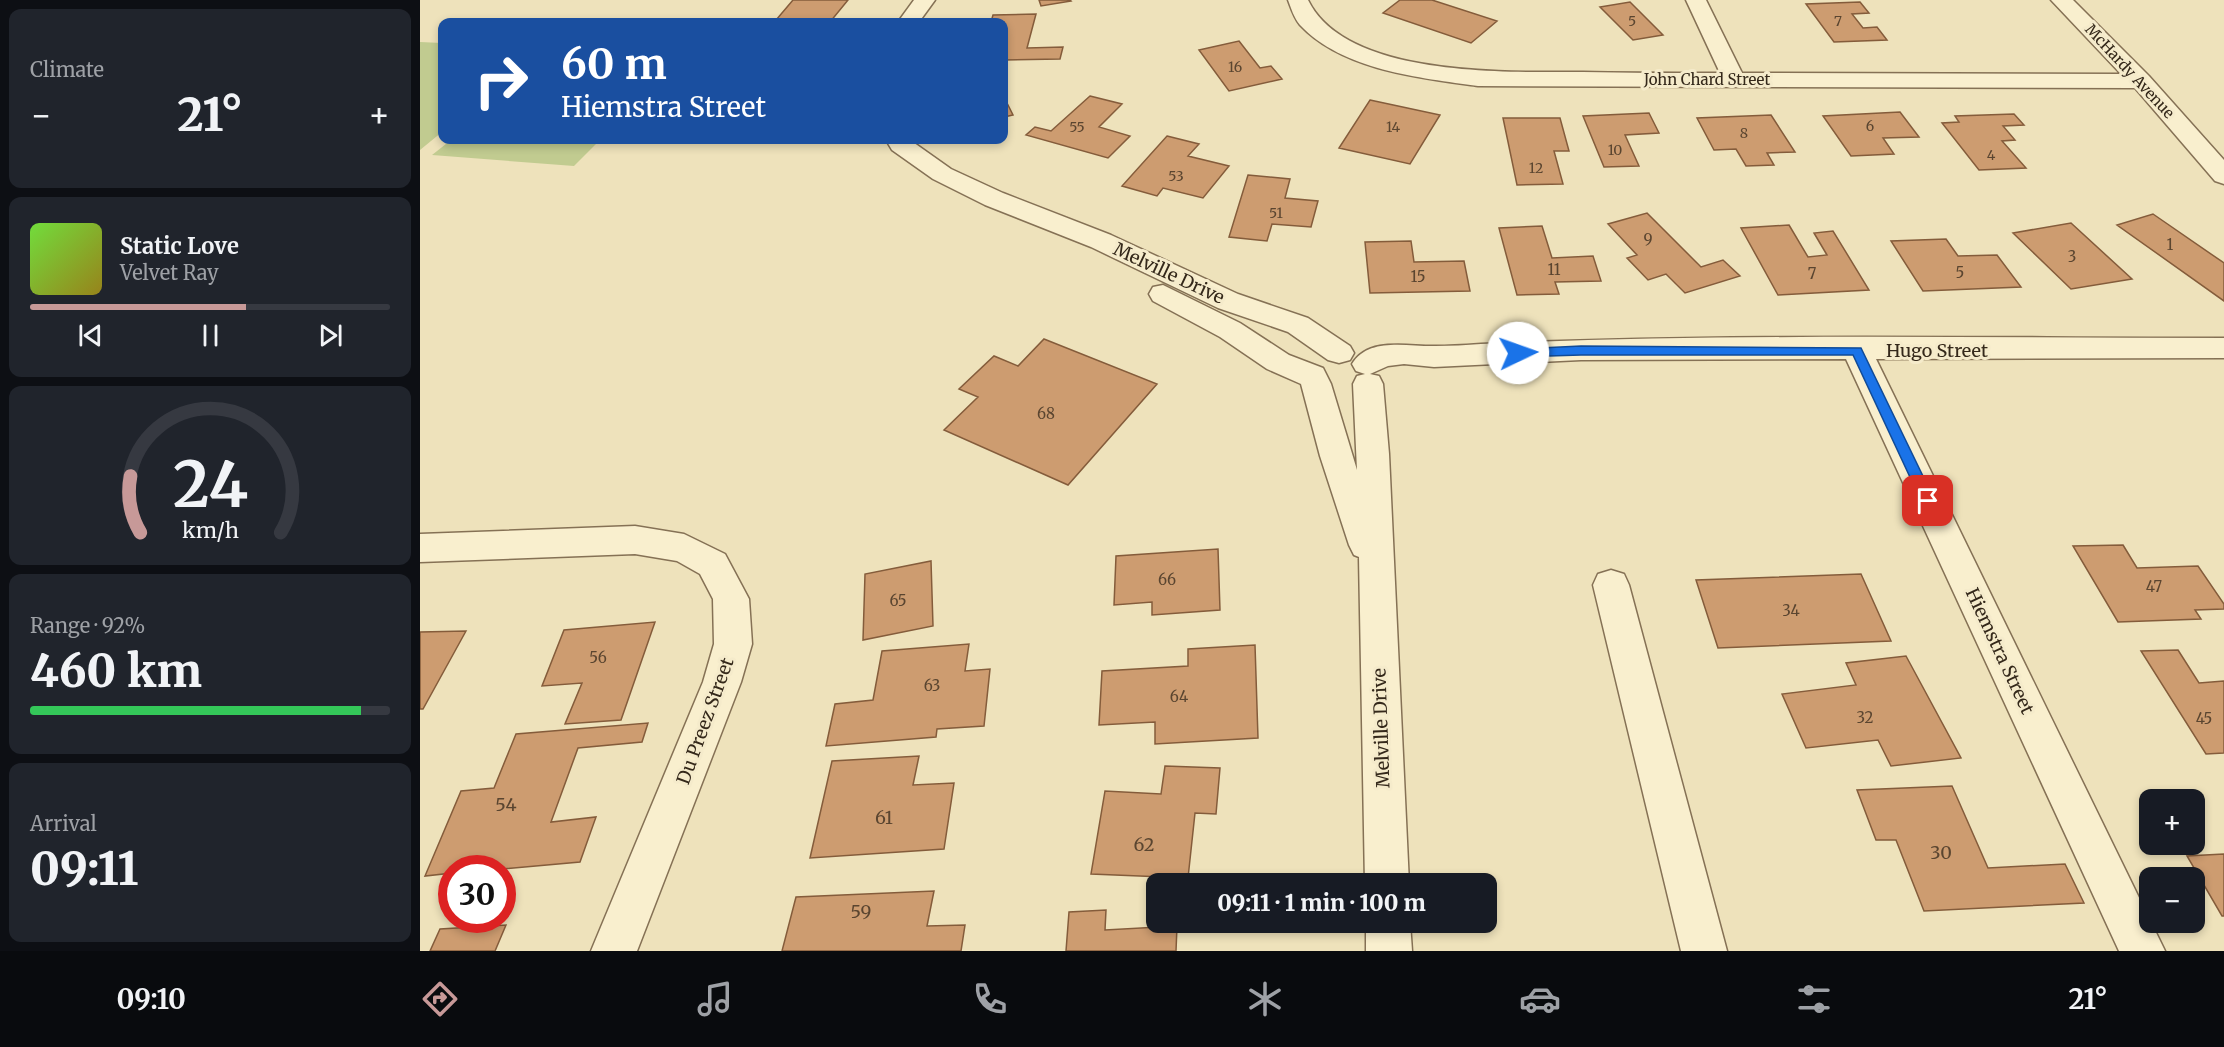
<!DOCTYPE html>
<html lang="en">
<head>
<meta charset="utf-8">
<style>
	body { margin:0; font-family:Merriweather,serif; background:#20242c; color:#f1f3f6; height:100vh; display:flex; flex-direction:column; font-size:22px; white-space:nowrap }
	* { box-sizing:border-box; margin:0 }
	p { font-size:20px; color:#9ea1a6 }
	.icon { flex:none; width:33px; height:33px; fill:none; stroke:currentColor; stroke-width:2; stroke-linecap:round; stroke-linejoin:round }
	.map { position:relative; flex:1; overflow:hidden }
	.side { display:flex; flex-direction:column; gap:9px; padding:9px; background:#0d0f14; width:420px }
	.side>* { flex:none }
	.hud { position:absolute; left:18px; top:18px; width:570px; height:126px; border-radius:12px; box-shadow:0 3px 9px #0003; background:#1a4fa0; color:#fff; overflow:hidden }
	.buttons { position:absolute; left:1719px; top:789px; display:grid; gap:12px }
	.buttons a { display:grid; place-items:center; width:66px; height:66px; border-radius:12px; background:#171b24; box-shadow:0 3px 9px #0003; font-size:30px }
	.speed { position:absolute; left:18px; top:855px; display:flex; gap:12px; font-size:30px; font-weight:700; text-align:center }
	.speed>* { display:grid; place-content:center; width:78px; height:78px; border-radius:50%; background:#171b24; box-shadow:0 3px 9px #0003; line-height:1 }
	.speed .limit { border:9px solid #d22; background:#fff; color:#111 }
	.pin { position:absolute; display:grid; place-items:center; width:51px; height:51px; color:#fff; margin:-26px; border-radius:12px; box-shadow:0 3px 9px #0006 }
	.me { position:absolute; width:66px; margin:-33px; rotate:87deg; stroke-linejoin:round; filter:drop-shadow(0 0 4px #0008) }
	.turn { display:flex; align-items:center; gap:21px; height:126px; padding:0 24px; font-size:27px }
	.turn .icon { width:78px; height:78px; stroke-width:2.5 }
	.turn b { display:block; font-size:42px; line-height:51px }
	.big { font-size:45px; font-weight:800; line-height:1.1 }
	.side .widget { flex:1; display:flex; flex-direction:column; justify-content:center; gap:9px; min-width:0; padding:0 21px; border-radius:12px; background:#20242c }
	.side .dial { align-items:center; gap:0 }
	.dial svg { height:156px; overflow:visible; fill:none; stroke:#363941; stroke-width:7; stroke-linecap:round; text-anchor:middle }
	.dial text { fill:#f1f3f6; stroke:none }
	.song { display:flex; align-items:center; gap:18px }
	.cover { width:72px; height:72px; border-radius:9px; background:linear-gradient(135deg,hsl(100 70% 55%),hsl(50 70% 35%)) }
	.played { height:6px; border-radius:3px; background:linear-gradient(90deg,#c79998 60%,#363941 60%) }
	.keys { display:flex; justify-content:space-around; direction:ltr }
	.heat { display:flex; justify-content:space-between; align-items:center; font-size:33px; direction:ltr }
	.charge { height:9px; border-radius:4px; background:linear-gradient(90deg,#34c759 92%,#363941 0) }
	.trip { position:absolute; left:726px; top:873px; width:351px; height:60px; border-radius:12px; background:#171b24; box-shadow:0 3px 9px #0003; font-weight:800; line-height:60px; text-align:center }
	.dock { display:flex; height:96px; justify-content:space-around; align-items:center; background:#090b0e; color:#9ea1a6 }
	.dock .icon { width:42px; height:42px }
	.dock .current { color:#c79998 }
	.dock b { font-size:27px; color:#f1f3f6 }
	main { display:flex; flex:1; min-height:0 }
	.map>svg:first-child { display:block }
	.green { fill:#c1cb90 }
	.building { fill:#cd9c70; stroke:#845c3b; stroke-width:1.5 }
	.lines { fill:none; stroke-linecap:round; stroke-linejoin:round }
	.minor-casing { stroke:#857155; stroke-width:3 }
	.minor { fill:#f9efce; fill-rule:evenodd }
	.route { fill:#1a73e8; stroke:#114b97; stroke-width:1.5 }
	.labels { text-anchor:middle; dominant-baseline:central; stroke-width:6; stroke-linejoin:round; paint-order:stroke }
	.far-number-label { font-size:14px; fill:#5a4530 }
	.far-street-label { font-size:15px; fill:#34281a; stroke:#f5ebcb }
	.number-label { font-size:15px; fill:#5a4530 }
	.street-label { font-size:18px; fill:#34281a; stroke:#f5ebcb }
	.near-number-label { font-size:18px; fill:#5a4530 }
</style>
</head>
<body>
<main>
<section class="side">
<div class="widget"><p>Climate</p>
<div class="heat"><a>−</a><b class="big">21°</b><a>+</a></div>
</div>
<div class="widget">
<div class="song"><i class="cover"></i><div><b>Static Love</b><p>Velvet Ray</p></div></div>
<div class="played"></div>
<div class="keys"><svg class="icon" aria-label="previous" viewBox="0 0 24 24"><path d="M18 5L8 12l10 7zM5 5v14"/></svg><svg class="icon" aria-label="pause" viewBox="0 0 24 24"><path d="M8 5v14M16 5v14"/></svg><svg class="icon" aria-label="next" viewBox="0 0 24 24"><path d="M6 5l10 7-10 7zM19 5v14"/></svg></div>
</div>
<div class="widget dial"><svg viewBox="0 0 100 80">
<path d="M14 69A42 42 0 1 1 86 69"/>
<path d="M14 69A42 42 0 0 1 9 40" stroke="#c79998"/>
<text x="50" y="56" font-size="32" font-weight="700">24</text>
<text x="50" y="72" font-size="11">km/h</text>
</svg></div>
<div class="widget"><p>Range · 92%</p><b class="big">460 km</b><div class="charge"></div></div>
<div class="widget"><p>Arrival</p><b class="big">09:11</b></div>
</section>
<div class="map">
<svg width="1804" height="951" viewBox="0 0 1804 951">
	<rect width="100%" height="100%" fill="#eee2bb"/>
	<path class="green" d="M0,42L22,43V132L0,150Z
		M31,140H180L154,166L12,155Z"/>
	<path class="building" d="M373,0H428L410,22L356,20Z
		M619,0H650L651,1L621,6Z
		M980,0H1012L1077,21L1051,43L963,13Z
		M1210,2L1243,35L1213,40L1180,7Z
		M1440,2L1449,13L1432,14L1443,28L1457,27L1467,40L1414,42L1386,4Z
		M616,14L607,48L643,47L640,59L584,60V22H571L573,15Z
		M819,41L840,68L851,66L862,79L809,91L779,50Z
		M670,96L702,104L679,127L710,136L688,158L606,135L615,127L631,131Z
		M584,97L593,115L584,117Z
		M950,100L1020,115L990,164L919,148Z
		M1480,112L1499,137L1463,138L1474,154L1431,156L1403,116Z
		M1229,113L1239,133L1205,135L1219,166L1184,167L1163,116Z
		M1594,114L1604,125L1583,126L1595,140L1582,141L1606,168L1559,170L1522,123L1539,122L1535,116Z
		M1351,115L1375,152L1347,153L1354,165L1326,166L1316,149L1294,150L1277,118Z
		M1083,118H1140L1149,151H1134L1143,184L1097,185Z
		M747,136L779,144L768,156L809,166L783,198L743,188L737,196L702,186Z
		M828,175L870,179L865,198L898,201L891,227L852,224L847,241L809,237Z
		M1227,213L1281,267L1303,260L1320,276L1265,293L1246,274L1228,280L1207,258L1217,255L1188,224Z
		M1733,214L1804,263V301L1697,225Z
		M1651,223L1712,279L1651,289L1593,233Z
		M1369,225L1388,257L1407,255L1394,233L1413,231L1449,290L1358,295L1321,228Z
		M1122,226L1132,258L1173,256L1181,281L1135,282L1139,294L1097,295L1079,228Z
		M1526,239L1538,256L1577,255L1601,287L1503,291L1471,241Z
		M991,241L994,262L1044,261L1050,291L950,293L945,242Z
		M624,339L737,384L648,485L524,430L558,397L539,389L574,356L598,366Z
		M1703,545L1717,568L1778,566L1804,604V609L1775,610L1781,619L1698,622L1653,546Z
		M798,549L800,610L732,615V602L694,605L696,556Z
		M511,561L513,626L443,640L445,574Z
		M1441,574L1471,641L1298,648L1276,580Z
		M235,622L201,720L145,724L162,683L122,686L144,630Z
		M46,631L3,709H0V632Z
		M549,644L545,671L570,669L564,726L517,729L516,737L406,746L415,704L453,700L462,651Z
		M835,645L838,738L735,744V722L679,725L682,671L768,666V649Z
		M1758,650L1779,683L1804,681V753L1786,754L1721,651Z
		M1486,656L1541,758L1471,766L1458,740L1386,748L1362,694L1436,685L1426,663Z
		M228,723L222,742L158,748L131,822L176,817L160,862L82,869L32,868V873L5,876L41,791L74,788L96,734Z
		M499,756L493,785L534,783L524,849L390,858L412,761Z
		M745,766L800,768L796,814L775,813L768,878L671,874L685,791L741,794Z
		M1532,786L1568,868L1645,864L1664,903L1504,911L1476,840H1456L1437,790Z
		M1804,854V916H1802L1767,856Z
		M514,891L507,926L545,925L541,951H362L376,897Z
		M686,910L685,930L757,926L756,951H646L649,912Z
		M86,925L75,951H10L20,929Z"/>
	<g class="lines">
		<defs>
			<path id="minor" d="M494,0H515L499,22H478Z
				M868,0H888C926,78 1088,72 1163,72C1208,73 1254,73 1300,73L1266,0H1286L1322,73L1701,74L1631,0H1653L1729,76L1804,160V184L1795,181L1715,88L1058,86C1000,78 922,70 880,25C874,18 871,8 868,0Z
				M466,140H490L531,169L583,193L691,235L818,294L888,318L930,346L934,353L930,360L919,363L908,360L868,332L798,308L671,247L565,205L513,179L472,150Z
				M743,285L820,323L869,355L903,368L911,384L937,470L933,384L937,376L945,374L936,371L932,364C949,336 989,347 1016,346C1031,346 1046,345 1061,344C1308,333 1557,338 1804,338V358L1456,359L1745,951H1699L1426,359L1161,360L1014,367L984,364L968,366L950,374L959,376L963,384L969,454L989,884H945L939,557L934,555L929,545L900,456L881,384L847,369L800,337L733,301L729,294L733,287Z
				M215,526L264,534L305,554L329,599L332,644L321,682L217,951H171L283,682L294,644L293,599L280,574L257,561L215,554L0,562V534Z
				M1191,570L1204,574L1209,585L1307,951H1261L1173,585L1178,574Z
				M946,922H990L992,951H946Z"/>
		</defs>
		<use href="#minor" class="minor-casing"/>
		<use href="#minor" class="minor"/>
	</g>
	<path class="route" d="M1161,346L1441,348L1515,501L1513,505H1503L1433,355H1161L1098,357L1092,353L1098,349Z"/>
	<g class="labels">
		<g class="far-number-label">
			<text x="1212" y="21">5</text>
			<text x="1418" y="21">7</text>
			<text x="815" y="67">16</text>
			<text x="1450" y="126">6</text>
			<text x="657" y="127">55</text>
			<text x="973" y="127">14</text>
			<text x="1324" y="133">8</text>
			<text x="1195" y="150">10</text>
			<text x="1571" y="155">4</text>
			<text x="1116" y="168">12</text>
			<text x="756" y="176">53</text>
			<text x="856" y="213">51</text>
		</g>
		<g class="far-street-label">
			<text transform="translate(1710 71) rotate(47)">McHardy Avenue</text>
			<text x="1287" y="79">John Chard Street</text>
		</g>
		<g class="number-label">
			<text x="1228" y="239">9</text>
			<text x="1750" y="244">1</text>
			<text x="1652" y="256">3</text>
			<text x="1134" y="269">11</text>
			<text x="1540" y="272">5</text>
			<text x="1392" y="273">7</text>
			<text x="998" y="276">15</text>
			<text x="626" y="413">68</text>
			<text x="747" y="579">66</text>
			<text x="1734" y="586">47</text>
			<text x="478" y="600">65</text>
			<text x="1371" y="610">34</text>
			<text x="178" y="657">56</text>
			<text x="512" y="685">63</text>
			<text x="759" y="696">64</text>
			<text x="1445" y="717">32</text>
			<text x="1784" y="718">45</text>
		</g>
		<g class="street-label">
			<text transform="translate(749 273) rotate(25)">Melville Drive</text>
			<text x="1517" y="350">Hugo Street</text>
			<text transform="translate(1580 651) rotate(65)">Hiemstra Street</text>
			<text transform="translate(285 721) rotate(-70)">Du Preez Street</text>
			<text transform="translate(961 728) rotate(-92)">Melville Drive</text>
		</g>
		<g class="near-number-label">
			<text x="86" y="804">54</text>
			<text x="464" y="817">61</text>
			<text x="724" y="844">62</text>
			<text x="1521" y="852">30</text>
			<text x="441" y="911">59</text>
		</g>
	</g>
</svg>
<div class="buttons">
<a>+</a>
<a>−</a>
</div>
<div class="speed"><div class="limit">30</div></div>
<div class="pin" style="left:1508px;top:501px;background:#d93025"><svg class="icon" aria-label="arrive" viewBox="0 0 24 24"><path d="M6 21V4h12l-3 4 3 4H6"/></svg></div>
<svg class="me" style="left:1098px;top:353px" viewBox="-20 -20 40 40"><circle r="19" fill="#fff"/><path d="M0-13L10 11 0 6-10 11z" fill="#1a73e8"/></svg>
<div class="trip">09:11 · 1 min · 100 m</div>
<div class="hud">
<div class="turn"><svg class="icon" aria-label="right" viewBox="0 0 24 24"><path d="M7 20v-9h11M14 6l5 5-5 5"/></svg><div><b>60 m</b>Hiemstra Street</div></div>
</div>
</div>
</main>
<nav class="dock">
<b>09:10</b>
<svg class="icon current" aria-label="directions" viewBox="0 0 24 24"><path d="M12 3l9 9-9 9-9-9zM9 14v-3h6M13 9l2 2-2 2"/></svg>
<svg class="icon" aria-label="music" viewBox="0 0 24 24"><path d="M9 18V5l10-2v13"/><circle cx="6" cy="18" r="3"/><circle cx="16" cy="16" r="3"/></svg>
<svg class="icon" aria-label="phone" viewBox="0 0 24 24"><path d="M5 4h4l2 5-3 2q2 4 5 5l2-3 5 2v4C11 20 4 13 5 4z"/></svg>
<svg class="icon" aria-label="climate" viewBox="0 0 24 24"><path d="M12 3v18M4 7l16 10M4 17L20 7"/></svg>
<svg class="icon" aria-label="car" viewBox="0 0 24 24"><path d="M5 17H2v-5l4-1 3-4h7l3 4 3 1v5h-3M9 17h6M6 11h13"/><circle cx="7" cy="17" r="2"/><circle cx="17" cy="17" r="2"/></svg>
<svg class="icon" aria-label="filters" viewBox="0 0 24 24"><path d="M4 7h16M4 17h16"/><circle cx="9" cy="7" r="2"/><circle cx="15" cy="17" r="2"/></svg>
<b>21°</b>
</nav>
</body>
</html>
